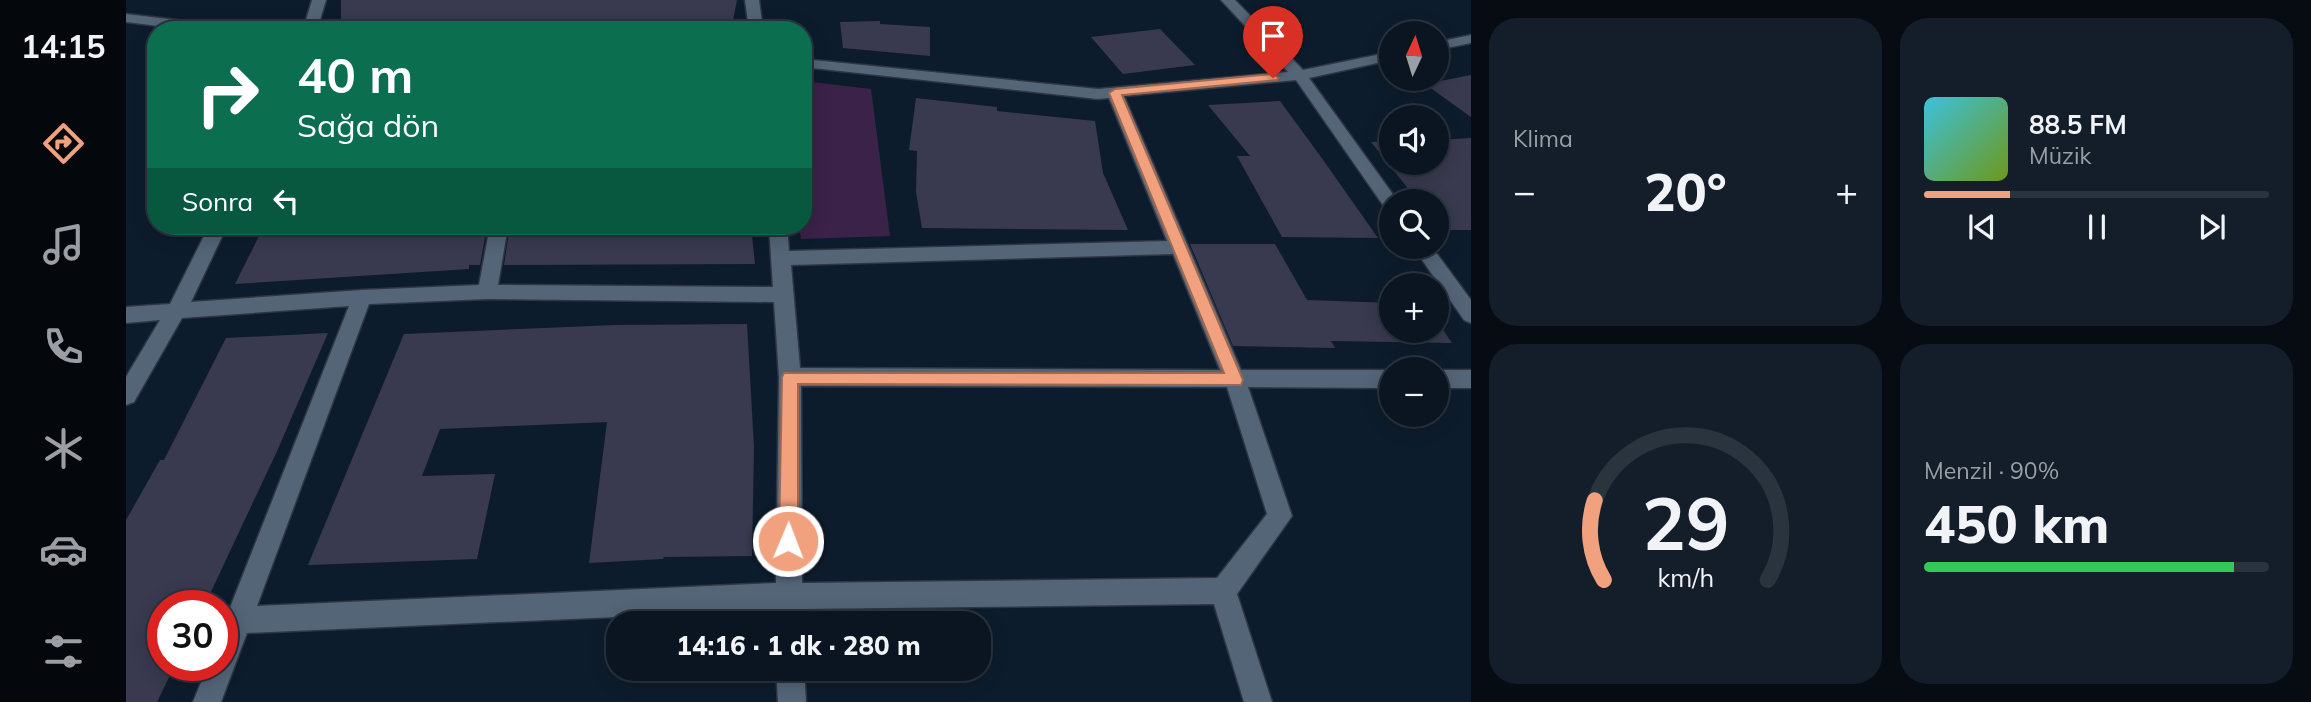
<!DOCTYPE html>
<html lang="tr">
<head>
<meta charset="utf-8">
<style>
	body { margin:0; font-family:Mulish,sans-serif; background:#131e2a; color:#f1f3f6; height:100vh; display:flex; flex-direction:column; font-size:26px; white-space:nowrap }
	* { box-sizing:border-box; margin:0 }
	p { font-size:23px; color:#999fa5 }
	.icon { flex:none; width:38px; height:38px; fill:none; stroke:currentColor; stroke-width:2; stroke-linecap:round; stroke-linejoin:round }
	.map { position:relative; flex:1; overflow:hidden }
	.panel { display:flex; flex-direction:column; gap:18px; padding:18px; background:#060c12; width:840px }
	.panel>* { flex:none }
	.guide { position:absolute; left:21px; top:21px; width:665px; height:214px; border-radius:28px; box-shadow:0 4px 18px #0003,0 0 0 2px #2a343f; background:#0b6e4f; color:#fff; overflow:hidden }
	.needle { width:46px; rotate:4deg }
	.controls { position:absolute; left:1253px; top:21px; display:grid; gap:14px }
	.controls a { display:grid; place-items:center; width:70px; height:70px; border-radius:50%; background:#0a1521; box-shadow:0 4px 18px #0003,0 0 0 2px #2a343f; font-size:35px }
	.speed { position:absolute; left:21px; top:590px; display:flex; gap:14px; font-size:35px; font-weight:700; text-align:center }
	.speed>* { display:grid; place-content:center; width:91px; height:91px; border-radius:50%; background:#0a1521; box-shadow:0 4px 18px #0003,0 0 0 2px #2a343f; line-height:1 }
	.speed .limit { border:10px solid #d22; background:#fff; color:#111 }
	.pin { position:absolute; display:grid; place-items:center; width:60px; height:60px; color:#fff; margin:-72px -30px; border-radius:50% 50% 50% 0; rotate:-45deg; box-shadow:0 0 7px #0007 }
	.pin .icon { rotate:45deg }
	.me { position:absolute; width:77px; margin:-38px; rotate:1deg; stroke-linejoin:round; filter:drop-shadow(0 0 5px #0008) }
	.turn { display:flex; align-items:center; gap:24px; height:147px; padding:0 35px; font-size:32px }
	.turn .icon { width:91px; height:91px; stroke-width:2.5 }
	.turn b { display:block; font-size:49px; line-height:60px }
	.then { display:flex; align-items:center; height:66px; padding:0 35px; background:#0003; gap:14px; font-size:26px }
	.big { font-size:52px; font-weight:800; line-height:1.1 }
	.panel .widget { flex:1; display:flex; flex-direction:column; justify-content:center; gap:10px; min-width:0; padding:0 24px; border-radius:28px; background:#131e2a }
	.panel .dial { align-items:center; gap:0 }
	.dial svg { height:182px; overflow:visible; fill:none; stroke:#2a343f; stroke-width:7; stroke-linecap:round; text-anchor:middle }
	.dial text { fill:#f1f3f6; stroke:none }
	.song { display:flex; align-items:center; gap:21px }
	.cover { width:84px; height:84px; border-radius:10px; background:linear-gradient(135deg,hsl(190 70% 55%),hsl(80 70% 35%)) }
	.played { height:7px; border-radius:4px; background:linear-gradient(90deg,#f1a17d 25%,#2a343f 25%) }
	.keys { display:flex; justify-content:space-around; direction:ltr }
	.heat { display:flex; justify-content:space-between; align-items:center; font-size:38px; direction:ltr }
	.charge { height:10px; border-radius:5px; background:linear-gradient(90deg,#34c759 90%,#2a343f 0) }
	.panel .tiles { flex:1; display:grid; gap:18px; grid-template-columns:repeat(2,1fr) }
	.trip { position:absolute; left:480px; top:611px; width:385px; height:70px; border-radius:28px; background:#0a1521; box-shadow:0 4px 18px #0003,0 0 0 2px #2a343f; font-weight:800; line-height:70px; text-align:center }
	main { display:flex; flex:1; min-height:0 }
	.menu { display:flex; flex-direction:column; width:126px; justify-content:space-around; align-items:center; background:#04080d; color:#999fa5 }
	.menu .icon { width:49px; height:49px }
	.menu .current { color:#f1a17d }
	.menu b { font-size:32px; color:#f1f3f6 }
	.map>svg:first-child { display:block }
	.green { fill:#3b2248 }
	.building { fill:#393a4f }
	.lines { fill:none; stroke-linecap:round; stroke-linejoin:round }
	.minor-casing { stroke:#2e3543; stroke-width:3 }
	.minor { fill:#546578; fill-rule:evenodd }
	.route { fill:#f1a17d; stroke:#9d6951; stroke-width:2 }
</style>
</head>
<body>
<main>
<nav class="menu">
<b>14:15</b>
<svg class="icon current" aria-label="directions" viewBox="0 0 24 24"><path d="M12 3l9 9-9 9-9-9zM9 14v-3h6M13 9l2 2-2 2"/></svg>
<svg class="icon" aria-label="music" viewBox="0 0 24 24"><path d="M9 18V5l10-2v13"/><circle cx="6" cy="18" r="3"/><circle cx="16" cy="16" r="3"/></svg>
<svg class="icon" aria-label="phone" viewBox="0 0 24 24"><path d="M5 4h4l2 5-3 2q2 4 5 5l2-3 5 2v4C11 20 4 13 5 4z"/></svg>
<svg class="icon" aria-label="climate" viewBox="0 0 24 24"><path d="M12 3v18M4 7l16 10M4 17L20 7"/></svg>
<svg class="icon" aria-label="car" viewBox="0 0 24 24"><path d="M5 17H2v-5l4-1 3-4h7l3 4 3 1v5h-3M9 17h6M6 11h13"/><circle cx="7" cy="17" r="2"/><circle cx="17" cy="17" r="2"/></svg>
<svg class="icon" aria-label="filters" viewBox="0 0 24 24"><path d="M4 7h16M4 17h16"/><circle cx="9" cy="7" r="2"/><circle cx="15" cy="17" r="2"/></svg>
</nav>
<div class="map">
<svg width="1345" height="702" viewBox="0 0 1345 702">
	<rect width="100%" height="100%" fill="#0d1c2c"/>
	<path class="green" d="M677,81L745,89L764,236L675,239L673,226H677Z"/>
	<path class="building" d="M215,0H611L605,30L458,24L456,27L403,24L402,26L328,27L330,25L215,21Z
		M754,21V24L804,27V56L717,48L714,22Z
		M1034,29L1069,65L997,74L965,37Z
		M1345,75V117L1299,84Z
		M790,98L871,107V111L969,121L977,173L1002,230L796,228L790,192L791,151L783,150Z
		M1154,101L1195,157L1252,238L1156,237L1111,156H1124L1082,105Z
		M1345,138V230H1311V201H1292L1245,142L1265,141V163H1311V140Z
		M138,226H361L354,265H343V269L109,284Z
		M384,226H625L629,264L378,265Z
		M1064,244H1149L1181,300L1265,303V331H1311V321L1326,343L1205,341L1209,348L1107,346Z
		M621,324L628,447L626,556L538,557L537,559L463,563L481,422L314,429L296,476L369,474L351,559L182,565L278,334L489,325Z
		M202,333L152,449L83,596L37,600V665H49L31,702H0V520L34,460H38L100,338Z"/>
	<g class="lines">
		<defs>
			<path id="minor" d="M186,0H200L191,30H177Z
				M619,0H633L637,30H623Z
				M1095,0H1109L1177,70L1265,52V60L1183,78L1271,200L1265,201V210L1259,208L1170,80L998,96L1115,370H1265V388L1122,387L1166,516L1111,594L1146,702H1118L1088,604L676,609V623H650V610L121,633L95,702H67L82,665H96V628L223,306L56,318L8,402L0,405V377L34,320L0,323V307L44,304L83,226H101L65,302L236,290L353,285L364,226H382L372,285L647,287L643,226H661L663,251L1041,241L983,98L972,99L677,67V59L972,89L1162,72ZM1047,254L1094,370L674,368L665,265ZM361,299L648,302L653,377L650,583L131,606L243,304ZM675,386L1101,387L1141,514L1091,578L676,583Z
				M0,14L101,26L108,30H64L0,22Z
				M1345,35V43L1311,50V42Z
				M1287,247H1306L1345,300V323L1338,320Z
				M1311,370H1345V388H1311Z
				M650,668H678L680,702H652Z"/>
		</defs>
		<use href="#minor" class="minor-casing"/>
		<use href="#minor" class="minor"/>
	</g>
	<path class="route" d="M1147,74L1153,78L1151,80L996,95L1117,380L1115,385L672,384V541L669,548L662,550L655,548L653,541L656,377L658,373H1098L983,93L989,89Z"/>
</svg>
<div class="controls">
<a><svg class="needle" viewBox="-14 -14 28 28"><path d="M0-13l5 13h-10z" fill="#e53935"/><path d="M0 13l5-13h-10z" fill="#999fa5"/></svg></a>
<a><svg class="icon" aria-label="sound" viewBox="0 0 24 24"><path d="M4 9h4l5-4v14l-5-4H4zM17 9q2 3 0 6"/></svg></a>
<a><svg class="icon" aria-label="search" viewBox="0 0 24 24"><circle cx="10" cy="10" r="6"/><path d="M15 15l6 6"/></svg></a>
<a>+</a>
<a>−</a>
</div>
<div class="speed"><div class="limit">30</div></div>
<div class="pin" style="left:1147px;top:78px;background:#d93025"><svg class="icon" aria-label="arrive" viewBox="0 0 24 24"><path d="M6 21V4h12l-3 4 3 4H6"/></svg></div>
<svg class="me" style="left:662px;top:541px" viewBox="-20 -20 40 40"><circle r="17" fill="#f1a17d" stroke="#fff" stroke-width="3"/><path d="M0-11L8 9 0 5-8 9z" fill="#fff"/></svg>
<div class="trip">14:16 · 1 dk · 280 m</div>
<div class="guide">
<div class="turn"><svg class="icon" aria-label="right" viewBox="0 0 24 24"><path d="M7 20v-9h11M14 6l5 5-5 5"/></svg><div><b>40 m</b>Sağa dön</div></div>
<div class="then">Sonra<svg class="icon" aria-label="left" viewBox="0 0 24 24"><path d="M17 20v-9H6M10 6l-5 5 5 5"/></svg></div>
</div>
</div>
<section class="panel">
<div class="tiles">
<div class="widget"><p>Klima</p>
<div class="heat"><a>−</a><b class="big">20°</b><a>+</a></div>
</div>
<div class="widget">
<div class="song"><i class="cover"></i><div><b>88.5 FM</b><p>Müzik</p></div></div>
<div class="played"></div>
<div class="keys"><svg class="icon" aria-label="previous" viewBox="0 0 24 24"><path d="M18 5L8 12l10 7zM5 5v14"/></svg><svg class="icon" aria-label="pause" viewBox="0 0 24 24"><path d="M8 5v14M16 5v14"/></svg><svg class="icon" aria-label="next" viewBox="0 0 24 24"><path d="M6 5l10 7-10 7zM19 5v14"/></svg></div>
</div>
<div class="widget dial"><svg viewBox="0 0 100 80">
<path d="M14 69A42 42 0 1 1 86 69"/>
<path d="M14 69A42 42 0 0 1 10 34" stroke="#f1a17d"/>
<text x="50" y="56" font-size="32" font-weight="700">29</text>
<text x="50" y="72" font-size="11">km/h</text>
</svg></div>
<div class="widget"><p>Menzil · 90%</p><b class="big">450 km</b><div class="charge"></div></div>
</div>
</section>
</main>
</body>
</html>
